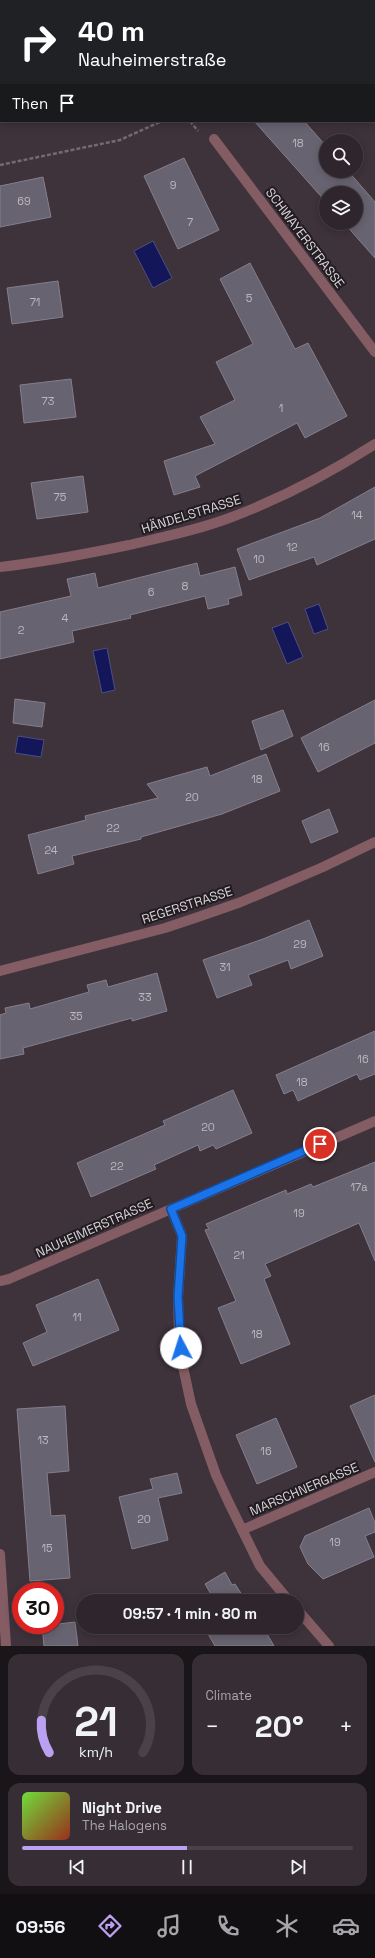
<!DOCTYPE html>
<html lang="en">
<head>
<meta charset="utf-8">
<style>
	body { margin:0; font-family:"Space Grotesk",sans-serif; background:#362e34; color:#f1f3f6; height:100vh; display:flex; flex-direction:column; font-size:15px; white-space:nowrap }
	* { box-sizing:border-box; margin:0 }
	p { font-size:13px; color:#a7a5a9 }
	.icon { flex:none; width:22px; height:22px; fill:none; stroke:currentColor; stroke-width:2; stroke-linecap:round; stroke-linejoin:round }
	.map { position:relative; height:1646px; overflow:hidden }
	.side { display:flex; flex-direction:column; gap:8px; padding:8px; background:#191518; flex:1 }
	.side>* { flex:none }
	.banner { position:absolute; left:0px; top:0px; width:375px; height:122px; box-shadow:0 2px 10px #0003,0 0 0 1px #494348; background:#202124; color:#fff; overflow:hidden }
	.buttons { position:absolute; left:319px; top:134px; display:grid; gap:8px }
	.buttons a { display:grid; place-items:center; width:44px; height:44px; border-radius:50%; background:#2e262c; box-shadow:0 2px 10px #0003,0 0 0 1px #494348; font-size:20px }
	.speed { position:absolute; left:12px; top:1582px; display:flex; gap:8px; font-size:20px; font-weight:700; text-align:center }
	.speed>* { display:grid; place-content:center; width:52px; height:52px; border-radius:50%; background:#2e262c; box-shadow:0 2px 10px #0003,0 0 0 1px #494348; line-height:1 }
	.speed .limit { border:6px solid #d22; background:#fff; color:#111 }
	.pin { position:absolute; display:grid; place-items:center; width:34px; height:34px; color:#fff; margin:-17px; border:2px solid #fff; border-radius:50%; box-shadow:0 1px 4px #0007 }
	.me { position:absolute; width:44px; margin:-22px; rotate:355deg; stroke-linejoin:round; filter:drop-shadow(0 0 3px #0008) }
	.turn { display:flex; align-items:center; gap:14px; height:84px; padding:0 12px; font-size:18px }
	.turn .icon { width:52px; height:52px; stroke-width:2.5 }
	.turn b { display:block; font-size:28px; line-height:34px }
	.then { display:flex; align-items:center; height:38px; padding:0 12px; background:#0003; gap:8px; font-size:15px }
	.big { font-size:30px; font-weight:600; line-height:1.1 }
	.side .widget { flex:1; display:flex; flex-direction:column; justify-content:center; gap:6px; min-width:0; padding:0 14px; border-radius:12px; background:#362e34 }
	.side .dial { align-items:center; gap:0 }
	.dial svg { height:104px; overflow:visible; fill:none; stroke:#494348; stroke-width:7; stroke-linecap:round; text-anchor:middle }
	.dial text { fill:#f1f3f6; stroke:none }
	.song { display:flex; align-items:center; gap:12px }
	.cover { width:48px; height:48px; border-radius:6px; background:linear-gradient(135deg,hsl(100 70% 55%),hsl(10 70% 35%)) }
	.played { height:4px; border-radius:2px; background:linear-gradient(90deg,#bca0f2 50%,#494348 50%) }
	.keys { display:flex; justify-content:space-around; direction:ltr }
	.heat { display:flex; justify-content:space-between; align-items:center; font-size:22px; direction:ltr }
	.side .tiles { flex:1; display:grid; gap:8px; grid-template-columns:1fr 1fr }
	.widget:last-child { grid-column:span 2 }
	.trip { position:absolute; left:76px; top:1594px; width:228px; height:40px; border-radius:20px; background:#2e262c; box-shadow:0 2px 10px #0003,0 0 0 1px #494348; font-weight:600; line-height:40px; text-align:center }
	.tabs { display:flex; height:64px; justify-content:space-around; align-items:center; background:#120f12; color:#a7a5a9 }
	.tabs .icon { width:28px; height:28px }
	.tabs .current { color:#bca0f2 }
	.tabs b { font-size:18px; color:#f1f3f6 }
	.map>svg:first-child { display:block }
	.water { fill:#13175a; stroke:#4e4f80 }
	.building { fill:#686370; stroke:#857f8d }
	.lines { fill:none; stroke-linecap:round; stroke-linejoin:round }
	.path { stroke:#746a72; stroke-width:2.5; stroke-dasharray:4 2; stroke-linecap:butt }
	.minor { stroke:#845c63; stroke-width:10 }
	.route-casing { stroke:#114b97; stroke-width:10 }
	.route { stroke:#1a73e8; stroke-width:7 }
	.labels { text-anchor:middle; dominant-baseline:central; stroke-width:4; stroke-linejoin:round; paint-order:stroke }
	.number-label { font-size:11px; fill:#bdb6bd }
	.street-label { font-size:13px; fill:#d9d1d7; stroke:#211c20 }
</style>
</head>
<body>
<div class="map">
<svg width="375" height="1646" viewBox="0 0 375 1646">
	<rect width="100%" height="100%" fill="#3e323b"/>
	<path class="water" d="M153,241L172,278L153,288L134,251Z
		M319,604L328,629L314,634L305,609Z
		M288,622L303,657L287,664L272,628Z
		M107,648L115,690L102,693L93,651Z
		M18,736L44,740L41,757L15,753Z"/>
	<path class="building" d="M254,121H304L326,146V171H348L375,202V258L344,223H356V193H326V202Z
		M184,158L219,230L178,249L144,176Z
		M43,177L51,217L0,227V186Z
		M250,263L295,349L308,343L347,416L305,438L297,423L195,476L200,487L174,495L164,461L215,444L200,417L235,400L216,362L253,344L220,279Z
		M58,281L63,317L12,324L7,288Z
		M71,379L76,417L24,423L20,385Z
		M83,476L88,512L37,519L31,483Z
		M375,487V539L317,565L314,557L249,580L237,549L320,518Z
		M197,563L200,576L235,567L242,595L228,599L229,604L208,609L205,596L130,615L131,618L72,631L74,642L0,659V612L71,596L67,579L95,573L98,588Z
		M15,699L45,703L42,727L13,723Z
		M375,700V743L318,772L301,738Z
		M283,710L293,736L261,750L252,721Z
		M266,754L280,791L222,814L141,837V839L72,856L74,864L38,874L28,835L86,820L85,816L158,798L147,784L207,767L210,776Z
		M329,809L338,832L311,843L302,821Z
		M309,920L323,956L291,969L288,960L248,975L252,985L217,998L203,960L263,939Z
		M157,973L167,1011L132,1021V1018L23,1048L24,1054L0,1059V1015L6,1013L5,1008L29,1003L30,1009L89,992L87,985L106,980L108,987Z
		M375,1031V1074L360,1080L357,1074L298,1101L293,1090L284,1094L276,1075Z
		M233,1090L252,1133L216,1149L213,1145L200,1151L198,1145L154,1165L156,1169L91,1197L77,1163L165,1125L163,1121Z
		M375,1162V1261L359,1223L265,1264L271,1276L264,1279L290,1344L241,1364L218,1308L236,1301L205,1230L209,1229L206,1224L286,1190L287,1194L311,1184L313,1187Z
		M98,1279L119,1330L33,1366L23,1343L47,1332L36,1305Z
		M375,1395V1462L350,1406Z
		M65,1406L69,1471L47,1473L51,1516L65,1515L70,1578L30,1581L17,1409Z
		M276,1418L297,1467L257,1484L236,1435Z
		M177,1473L182,1493L158,1498L168,1540L132,1549L119,1497L153,1489L150,1479Z
		M369,1508L375,1523V1532L365,1536L374,1557L323,1579L308,1564L300,1547L305,1536Z
		M225,1572L232,1585L235,1584L246,1601H215L205,1584Z
		M75,1622L78,1646H44L42,1626Z
		M204,1627H263L274,1646H215Z"/>
	<g class="lines">
		<path class="path" d="M233,0L234,1
			M303,0L304,1
			M194,1L195,0
			M374,57L375,58
			M190,121L198,131
			M0,165L120,140L162,121"/>
		<path class="minor" d="M214,139L375,352
			M0,567C44,562 86,554 129,545C163,537 198,530 232,517C282,498 330,473 375,444
			M0,971L165,928L198,917L241,902L323,867L375,842
			M171,1209L182,1236L178,1297L179,1334L182,1362L191,1404L216,1475L229,1503L260,1566L289,1601
			M0,1281L9,1279L375,1121
			M242,1530L375,1472
			M0,1554L6,1646
			M297,1609L329,1646"/>
	</g>
	<g class="lines">
		<defs>
			<path id="route" d="M181,1348L178,1297L182,1236L171,1209L320,1144"/>
		</defs>
		<use href="#route" class="route-casing"/>
		<use href="#route" class="route"/>
	</g>
	<g class="labels">
		<g class="number-label">
			<text x="298" y="143">18</text>
			<text x="173" y="185">9</text>
			<text x="24" y="201">69</text>
			<text x="190" y="222">7</text>
			<text x="249" y="298">5</text>
			<text x="35" y="302">71</text>
			<text x="48" y="401">73</text>
			<text x="281" y="408">1</text>
			<text x="60" y="497">75</text>
			<text x="357" y="515">14</text>
			<text x="292" y="547">12</text>
			<text x="259" y="559">10</text>
			<text x="185" y="586">8</text>
			<text x="151" y="592">6</text>
			<text x="65" y="618">4</text>
			<text x="21" y="630">2</text>
			<text x="324" y="747">16</text>
			<text x="257" y="779">18</text>
			<text x="192" y="797">20</text>
			<text x="113" y="828">22</text>
			<text x="51" y="850">24</text>
			<text x="300" y="944">29</text>
			<text x="225" y="967">31</text>
			<text x="145" y="997">33</text>
			<text x="76" y="1016">35</text>
			<text x="363" y="1059">16</text>
			<text x="302" y="1082">18</text>
			<text x="208" y="1127">20</text>
			<text x="117" y="1166">22</text>
			<text x="359" y="1187">17a</text>
			<text x="299" y="1213">19</text>
			<text x="239" y="1255">21</text>
			<text x="77" y="1317">11</text>
			<text x="257" y="1334">18</text>
			<text x="43" y="1440">13</text>
			<text x="266" y="1451">16</text>
			<text x="144" y="1519">20</text>
			<text x="335" y="1542">19</text>
			<text x="47" y="1548">15</text>
		</g>
		<g class="street-label">
			<text transform="translate(305 238) rotate(53)">SCHWAYERSTRASSE</text>
			<text transform="translate(191 514) rotate(-17)">HÄNDELSTRASSE</text>
			<text transform="translate(187 905) rotate(-18)">REGERSTRASSE</text>
			<text transform="translate(94 1228) rotate(-24)">NAUHEIMERSTRASSE</text>
			<text transform="translate(304 1489) rotate(-23)">MARSCHNERGASSE</text>
		</g>
	</g>
</svg>
<div class="buttons">
<a><svg class="icon" aria-label="search" viewBox="0 0 24 24"><circle cx="10" cy="10" r="6"/><path d="M15 15l6 6"/></svg></a>
<a><svg class="icon" aria-label="layers" viewBox="0 0 24 24"><path d="M12 4l9 5-9 5-9-5zM3 14l9 5 9-5"/></svg></a>
</div>
<div class="speed"><div class="limit">30</div></div>
<div class="pin" style="left:320px;top:1144px;background:#d93025"><svg class="icon" aria-label="arrive" viewBox="0 0 24 24"><path d="M6 21V4h12l-3 4 3 4H6"/></svg></div>
<svg class="me" style="left:181px;top:1348px" viewBox="-20 -20 40 40"><circle r="19" fill="#fff"/><path d="M0-13L10 11 0 6-10 11z" fill="#1a73e8"/></svg>
<div class="trip">09:57 · 1 min · 80 m</div>
<div class="banner">
<div class="turn"><svg class="icon" aria-label="right" viewBox="0 0 24 24"><path d="M7 20v-9h11M14 6l5 5-5 5"/></svg><div><b>40 m</b>Nauheimerstraße</div></div>
<div class="then">Then<svg class="icon" aria-label="arrive" viewBox="0 0 24 24"><path d="M6 21V4h12l-3 4 3 4H6"/></svg></div>
</div>
</div>
<section class="side">
<div class="tiles">
<div class="widget dial"><svg viewBox="0 0 100 80">
<path d="M14 69A42 42 0 1 1 86 69"/>
<path d="M14 69A42 42 0 0 1 8 44" stroke="#bca0f2"/>
<text x="50" y="56" font-size="32" font-weight="700">21</text>
<text x="50" y="72" font-size="11">km/h</text>
</svg></div>
<div class="widget"><p>Climate</p>
<div class="heat"><a>−</a><b class="big">20°</b><a>+</a></div>
</div>
<div class="widget">
<div class="song"><i class="cover"></i><div><b>Night Drive</b><p>The Halogens</p></div></div>
<div class="played"></div>
<div class="keys"><svg class="icon" aria-label="previous" viewBox="0 0 24 24"><path d="M18 5L8 12l10 7zM5 5v14"/></svg><svg class="icon" aria-label="pause" viewBox="0 0 24 24"><path d="M8 5v14M16 5v14"/></svg><svg class="icon" aria-label="next" viewBox="0 0 24 24"><path d="M6 5l10 7-10 7zM19 5v14"/></svg></div>
</div>
</div>
</section>
<nav class="tabs">
<b>09:56</b>
<svg class="icon current" aria-label="directions" viewBox="0 0 24 24"><path d="M12 3l9 9-9 9-9-9zM9 14v-3h6M13 9l2 2-2 2"/></svg>
<svg class="icon" aria-label="music" viewBox="0 0 24 24"><path d="M9 18V5l10-2v13"/><circle cx="6" cy="18" r="3"/><circle cx="16" cy="16" r="3"/></svg>
<svg class="icon" aria-label="phone" viewBox="0 0 24 24"><path d="M5 4h4l2 5-3 2q2 4 5 5l2-3 5 2v4C11 20 4 13 5 4z"/></svg>
<svg class="icon" aria-label="climate" viewBox="0 0 24 24"><path d="M12 3v18M4 7l16 10M4 17L20 7"/></svg>
<svg class="icon" aria-label="car" viewBox="0 0 24 24"><path d="M5 17H2v-5l4-1 3-4h7l3 4 3 1v5h-3M9 17h6M6 11h13"/><circle cx="7" cy="17" r="2"/><circle cx="17" cy="17" r="2"/></svg>
</nav>
</body>
</html>
